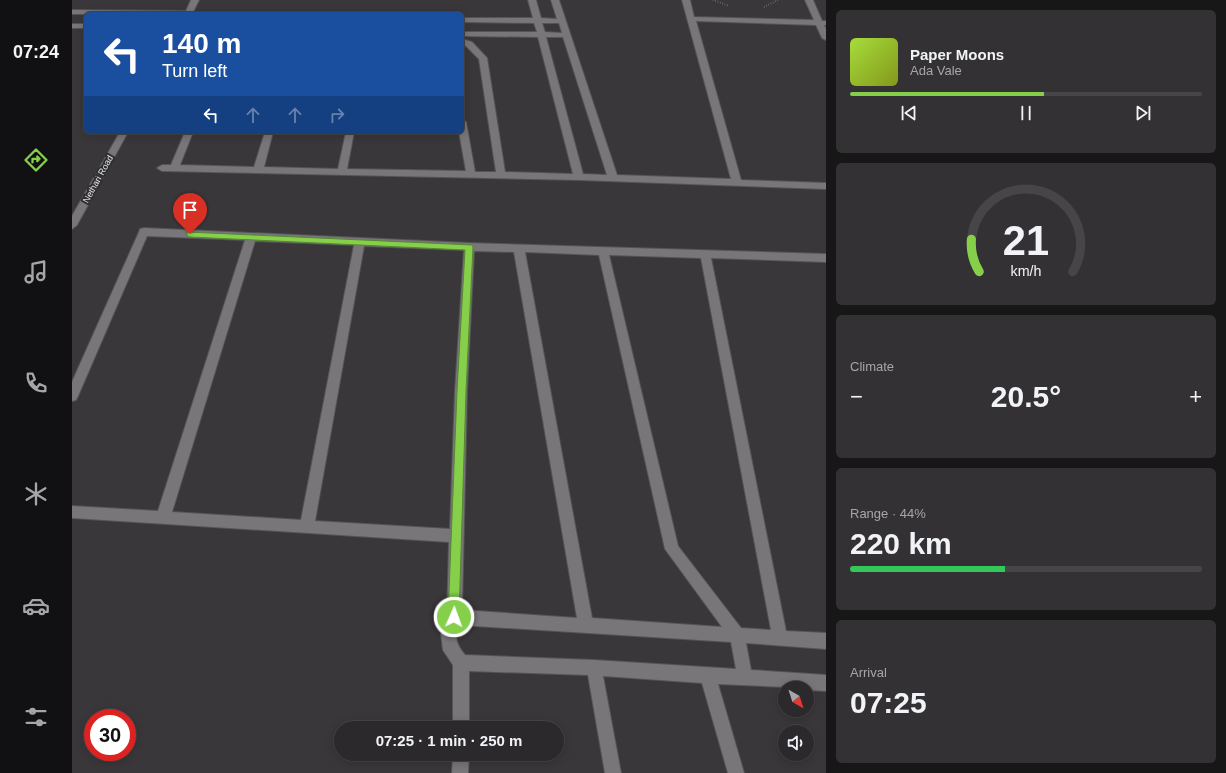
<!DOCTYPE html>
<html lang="en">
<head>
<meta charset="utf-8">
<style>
	body { margin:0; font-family:Helvetica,sans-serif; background:#333134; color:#f1f3f6; height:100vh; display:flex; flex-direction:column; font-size:15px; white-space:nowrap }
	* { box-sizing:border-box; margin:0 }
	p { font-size:13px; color:#a6a6a9 }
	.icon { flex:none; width:22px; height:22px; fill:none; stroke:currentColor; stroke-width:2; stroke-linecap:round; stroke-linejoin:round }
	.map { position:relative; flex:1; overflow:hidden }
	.drawer { display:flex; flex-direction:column; gap:10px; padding:10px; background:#181718; width:400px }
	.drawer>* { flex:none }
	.hud { position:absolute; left:12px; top:12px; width:380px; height:122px; border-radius:6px; box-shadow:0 2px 10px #0003,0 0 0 1px #474548; background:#1a4fa0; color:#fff; overflow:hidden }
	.needle { width:26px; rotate:141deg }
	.controls { position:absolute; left:706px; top:681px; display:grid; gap:8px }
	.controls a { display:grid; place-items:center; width:36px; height:36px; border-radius:50%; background:#2b292c; box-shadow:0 2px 10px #0003,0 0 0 1px #474548; font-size:20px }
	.speed { position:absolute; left:12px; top:709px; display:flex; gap:8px; font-size:20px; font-weight:700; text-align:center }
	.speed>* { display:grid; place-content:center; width:52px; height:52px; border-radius:50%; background:#2b292c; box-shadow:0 2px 10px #0003,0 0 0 1px #474548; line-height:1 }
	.speed .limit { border:6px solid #d22; background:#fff; color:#111 }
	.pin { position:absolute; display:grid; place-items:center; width:34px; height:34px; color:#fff; margin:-41px -17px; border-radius:50% 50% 50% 0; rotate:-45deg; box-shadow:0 0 4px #0007 }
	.pin .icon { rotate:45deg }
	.me { position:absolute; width:44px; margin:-22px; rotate:2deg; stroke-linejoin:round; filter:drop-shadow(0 0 3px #0008) }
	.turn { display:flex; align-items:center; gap:14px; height:84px; padding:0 12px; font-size:18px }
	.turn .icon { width:52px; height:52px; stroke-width:2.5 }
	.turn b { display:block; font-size:28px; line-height:34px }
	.lanes { display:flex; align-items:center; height:38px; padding:0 12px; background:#0003; justify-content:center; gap:20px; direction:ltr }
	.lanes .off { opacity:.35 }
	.big { font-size:30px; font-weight:700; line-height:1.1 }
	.drawer .widget { flex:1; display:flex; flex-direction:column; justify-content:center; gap:6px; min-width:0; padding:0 14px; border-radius:6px; background:#333134 }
	.drawer .dial { align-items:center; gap:0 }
	.dial svg { height:104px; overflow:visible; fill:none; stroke:#474548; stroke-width:7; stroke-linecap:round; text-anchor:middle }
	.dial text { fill:#f1f3f6; stroke:none }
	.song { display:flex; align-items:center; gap:12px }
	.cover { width:48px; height:48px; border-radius:6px; background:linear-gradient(135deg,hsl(80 70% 55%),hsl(70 70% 35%)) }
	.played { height:4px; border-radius:2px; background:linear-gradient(90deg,#86cf4b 55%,#474548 55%) }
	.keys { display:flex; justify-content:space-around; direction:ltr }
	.heat { display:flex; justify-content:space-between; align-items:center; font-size:22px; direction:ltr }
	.charge { height:6px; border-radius:3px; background:linear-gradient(90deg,#34c759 44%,#474548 0) }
	.trip { position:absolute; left:262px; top:721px; width:230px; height:40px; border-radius:20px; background:#2b292c; box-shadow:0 2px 10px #0003,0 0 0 1px #474548; font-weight:700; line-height:40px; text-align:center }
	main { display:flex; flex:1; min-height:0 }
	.dock { display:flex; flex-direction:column; width:72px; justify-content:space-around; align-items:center; background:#111012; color:#a6a6a9 }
	.dock .icon { width:28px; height:28px }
	.dock .current { color:#86cf4b }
	.dock b { font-size:18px; color:#f1f3f6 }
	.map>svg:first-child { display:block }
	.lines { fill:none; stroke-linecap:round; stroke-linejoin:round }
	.street-casing { stroke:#545355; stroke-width:2 }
	.path { stroke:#888689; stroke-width:2; stroke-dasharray:0.5 2; stroke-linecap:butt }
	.street { fill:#787679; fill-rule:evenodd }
	.route { fill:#86cf4b; stroke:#578731 }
	.labels { text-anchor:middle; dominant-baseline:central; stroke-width:4; stroke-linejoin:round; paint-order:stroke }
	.far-street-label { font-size:9px; fill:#e9e8ea; stroke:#2e2d30 }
</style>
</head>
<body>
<main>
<nav class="dock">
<b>07:24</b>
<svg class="icon current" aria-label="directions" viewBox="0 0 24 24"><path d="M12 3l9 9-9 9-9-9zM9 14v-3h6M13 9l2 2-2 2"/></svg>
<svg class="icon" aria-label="music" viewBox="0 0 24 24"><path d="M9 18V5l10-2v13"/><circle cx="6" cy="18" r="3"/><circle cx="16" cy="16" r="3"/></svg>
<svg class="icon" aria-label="phone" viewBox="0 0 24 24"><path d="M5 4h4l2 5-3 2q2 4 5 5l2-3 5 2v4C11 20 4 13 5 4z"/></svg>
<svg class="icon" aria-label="climate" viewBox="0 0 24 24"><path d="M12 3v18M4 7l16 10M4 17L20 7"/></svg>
<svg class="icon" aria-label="car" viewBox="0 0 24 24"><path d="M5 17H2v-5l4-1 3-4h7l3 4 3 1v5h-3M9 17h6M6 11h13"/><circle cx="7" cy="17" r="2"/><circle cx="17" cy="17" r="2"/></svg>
<svg class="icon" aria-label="filters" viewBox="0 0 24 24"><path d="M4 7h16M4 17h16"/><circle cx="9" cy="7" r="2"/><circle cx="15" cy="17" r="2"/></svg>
</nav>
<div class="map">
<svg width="754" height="773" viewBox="0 0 754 773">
	<rect width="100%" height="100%" fill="#39373a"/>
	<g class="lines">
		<defs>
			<path id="street" d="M119,0H127L120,14H0V10L114,11Z
				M456,0H464L469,18L485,19L479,0H487L545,175L659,179L610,0H618L622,17L742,20L733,0H741L750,21H754V25H752L754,29V40L750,38L744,25L624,21L669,180L754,183V189L507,180L90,171L85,168L90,165H99L113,132H121L108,165L182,167L193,132H201L192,167L266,169L274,132H282L275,169L394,171L387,132H390V119L394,122L403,172H424L407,59L394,46L390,44V39L400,42L415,58L433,172L501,174L466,37L390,36V32H465L462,23L390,22V18H461ZM470,23H487L490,33L473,32ZM474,37H491L535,175L511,174Z
				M0,24H14V28H0Z
				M48,132H56L5,225L0,229V216Z
				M72,228L397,243L754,254V262L639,258L714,631L754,633V649L674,643L679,670L754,675V691L735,690V688L646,684L672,773H656L630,683L531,676L549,773H533L516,675L397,671V728H381V665L371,650L369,634L375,617L377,542L0,518V506L86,511L173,240L75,236L6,396L4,400L0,401V382L67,232L68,229ZM183,241L282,245L229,520L100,512ZM292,246L392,250L383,391L378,529L243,521ZM402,251L442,252L505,618L390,610L395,391ZM453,252L527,255L593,549L650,627L520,618ZM537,255L629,258L699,630L669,628L606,546ZM387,625L659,642L664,669L522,660L393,655C384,644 382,638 387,625Z
				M381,754H397L396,773H380Z"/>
		</defs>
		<use href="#street" class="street-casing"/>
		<path class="path" d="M641,0L657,6
			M692,7L706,0"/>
		<use href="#street" class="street"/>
	</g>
	<path class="route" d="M115,232L400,245L401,247L394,391L387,617L386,621L382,622L378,621L376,617L385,391L393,250L118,237L115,236Z"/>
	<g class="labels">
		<g class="far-street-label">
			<text transform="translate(26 179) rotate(-61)">Nethari Road</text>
		</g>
	</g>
</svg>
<div class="controls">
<a><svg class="needle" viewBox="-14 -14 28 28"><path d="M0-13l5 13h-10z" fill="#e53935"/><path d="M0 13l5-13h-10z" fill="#a6a6a9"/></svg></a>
<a><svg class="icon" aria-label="sound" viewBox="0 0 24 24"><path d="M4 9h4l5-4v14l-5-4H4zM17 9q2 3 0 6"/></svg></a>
</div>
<div class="speed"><div class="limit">30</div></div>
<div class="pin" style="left:118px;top:234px;background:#d93025"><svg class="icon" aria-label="arrive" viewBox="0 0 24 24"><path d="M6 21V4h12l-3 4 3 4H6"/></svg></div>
<svg class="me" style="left:382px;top:617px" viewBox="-20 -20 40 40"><circle r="17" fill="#86cf4b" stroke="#fff" stroke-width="3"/><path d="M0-11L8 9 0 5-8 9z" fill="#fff"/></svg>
<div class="trip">07:25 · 1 min · 250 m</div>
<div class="hud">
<div class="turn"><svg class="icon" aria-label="left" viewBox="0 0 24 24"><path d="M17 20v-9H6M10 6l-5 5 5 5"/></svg><div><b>140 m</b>Turn left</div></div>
<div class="lanes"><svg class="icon" aria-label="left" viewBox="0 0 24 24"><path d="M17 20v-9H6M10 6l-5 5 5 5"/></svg><svg class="icon off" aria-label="ahead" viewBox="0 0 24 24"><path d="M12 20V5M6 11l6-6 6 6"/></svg><svg class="icon off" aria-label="ahead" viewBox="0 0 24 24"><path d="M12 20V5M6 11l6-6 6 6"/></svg><svg class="icon off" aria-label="right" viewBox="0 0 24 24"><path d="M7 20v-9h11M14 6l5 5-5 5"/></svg></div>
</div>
</div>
<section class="drawer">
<div class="widget">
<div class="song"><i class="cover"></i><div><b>Paper Moons</b><p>Ada Vale</p></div></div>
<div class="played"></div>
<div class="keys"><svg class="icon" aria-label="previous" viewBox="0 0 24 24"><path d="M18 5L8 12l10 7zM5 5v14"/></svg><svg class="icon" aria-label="pause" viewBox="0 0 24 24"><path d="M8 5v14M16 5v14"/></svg><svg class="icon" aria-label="next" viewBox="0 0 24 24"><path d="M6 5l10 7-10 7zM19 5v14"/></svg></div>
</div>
<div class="widget dial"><svg viewBox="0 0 100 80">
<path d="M14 69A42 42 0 1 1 86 69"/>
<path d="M14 69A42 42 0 0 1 8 44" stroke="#86cf4b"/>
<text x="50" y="56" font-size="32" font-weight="700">21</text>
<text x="50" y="72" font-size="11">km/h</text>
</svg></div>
<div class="widget"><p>Climate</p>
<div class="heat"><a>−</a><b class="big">20.5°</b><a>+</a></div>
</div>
<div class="widget"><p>Range · 44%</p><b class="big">220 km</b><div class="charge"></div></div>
<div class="widget"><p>Arrival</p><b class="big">07:25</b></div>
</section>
</main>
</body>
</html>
